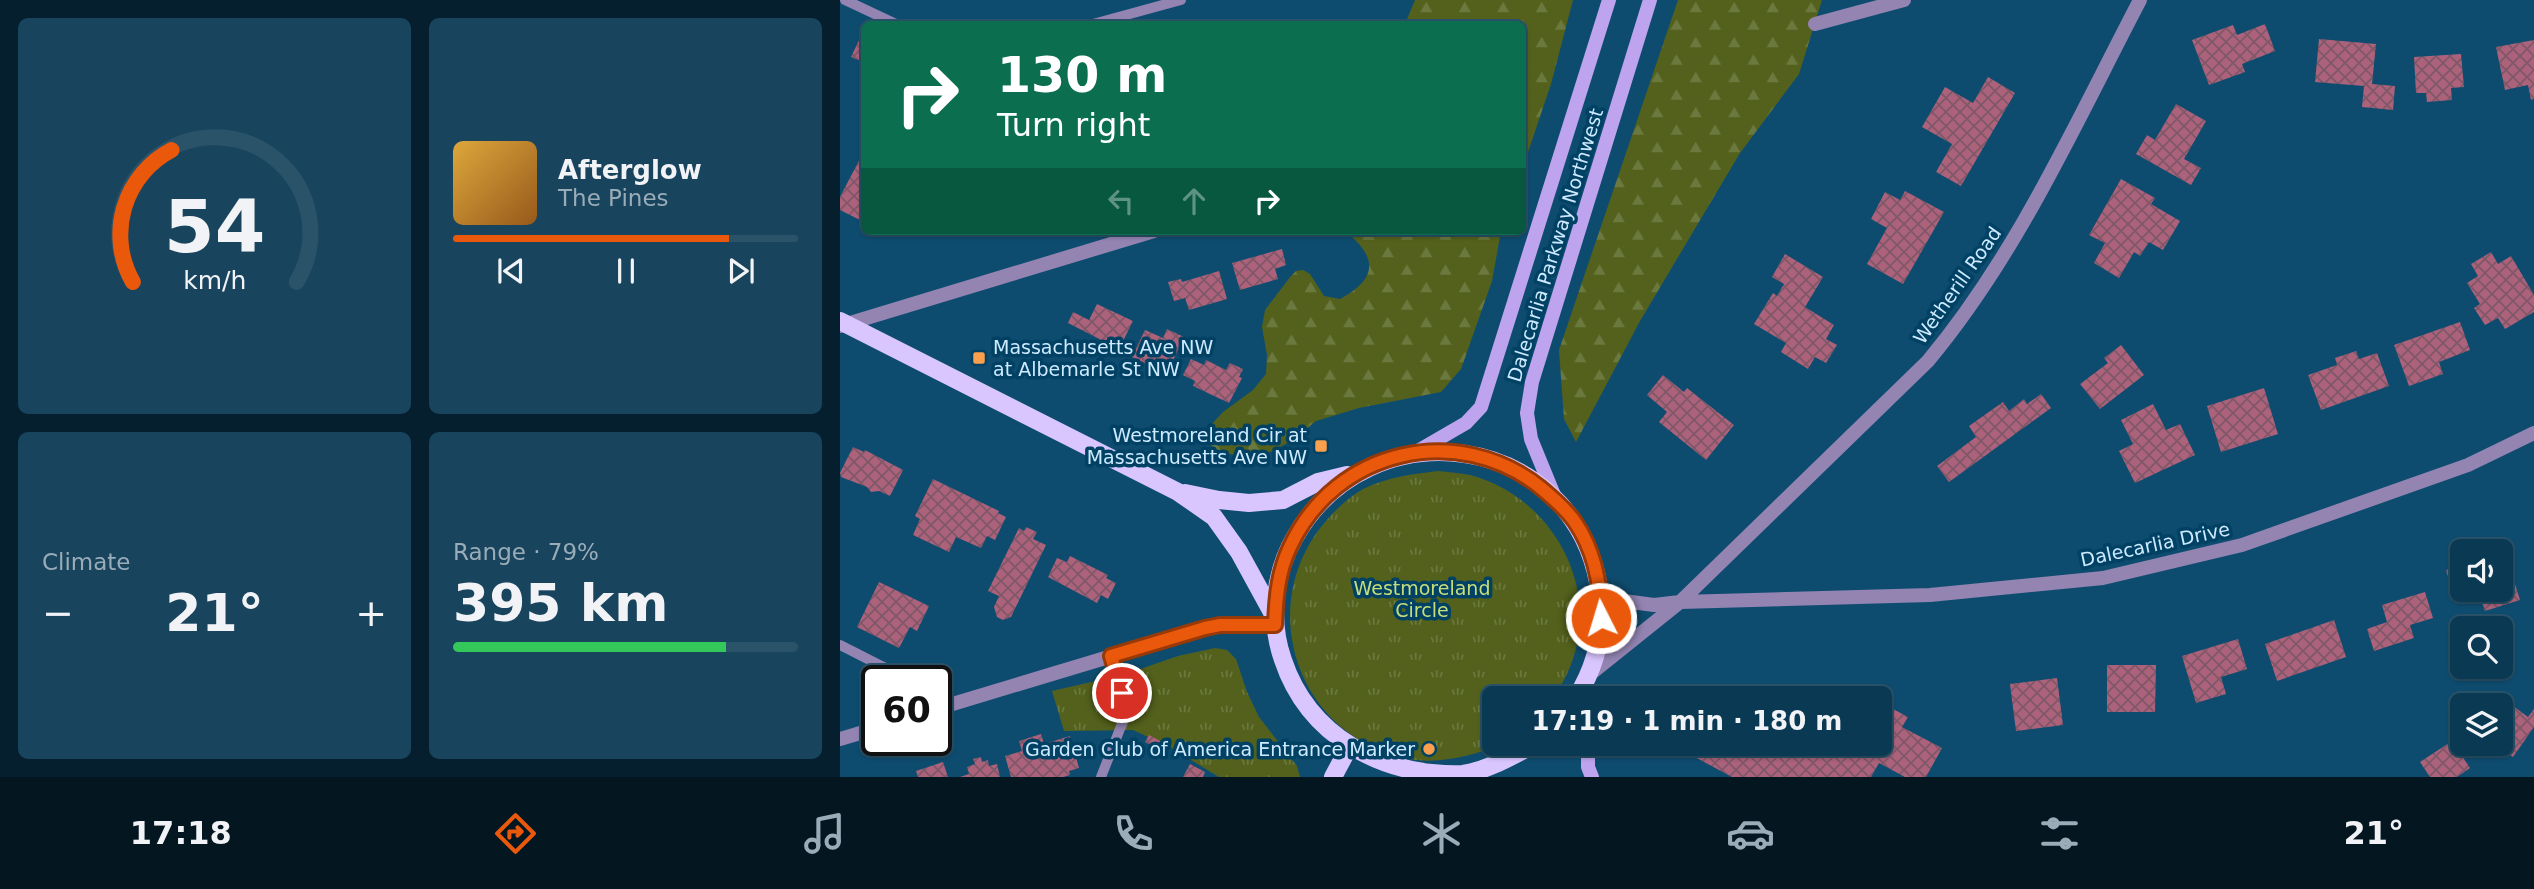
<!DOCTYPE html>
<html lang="en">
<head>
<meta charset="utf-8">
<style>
	body { margin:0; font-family:"DejaVu Sans",sans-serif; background:#18445d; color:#f1f3f6; height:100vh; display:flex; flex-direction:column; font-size:26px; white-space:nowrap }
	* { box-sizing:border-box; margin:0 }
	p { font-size:23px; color:#99acb8 }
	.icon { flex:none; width:38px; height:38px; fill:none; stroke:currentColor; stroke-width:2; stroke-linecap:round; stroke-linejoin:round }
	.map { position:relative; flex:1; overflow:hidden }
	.panel { display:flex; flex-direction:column; gap:18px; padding:18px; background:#061f2e; width:840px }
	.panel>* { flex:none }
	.guide { position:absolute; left:21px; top:21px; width:665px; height:214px; border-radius:10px; box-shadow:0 2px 5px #0004,0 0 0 2px #2a536a; background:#0b6e4f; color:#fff; overflow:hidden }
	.tools { position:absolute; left:1610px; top:539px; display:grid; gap:14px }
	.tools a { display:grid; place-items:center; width:63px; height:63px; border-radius:10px; background:#0a3953; box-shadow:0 2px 5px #0004,0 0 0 2px #2a536a; font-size:35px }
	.speed { position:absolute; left:21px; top:665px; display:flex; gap:14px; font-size:35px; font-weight:700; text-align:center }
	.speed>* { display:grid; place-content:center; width:91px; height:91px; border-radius:50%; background:#0a3953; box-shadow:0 2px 5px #0004,0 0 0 2px #2a536a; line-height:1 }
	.speed .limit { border:4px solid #111; border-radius:10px; background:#fff; color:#111 }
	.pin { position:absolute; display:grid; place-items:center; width:60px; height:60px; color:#fff; margin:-30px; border:4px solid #fff; border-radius:50%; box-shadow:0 2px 7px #0007 }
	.me { position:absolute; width:77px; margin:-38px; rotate:355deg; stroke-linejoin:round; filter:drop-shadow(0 0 5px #0008) }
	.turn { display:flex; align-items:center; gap:24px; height:147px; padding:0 21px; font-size:32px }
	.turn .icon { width:91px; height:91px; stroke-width:2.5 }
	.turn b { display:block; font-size:49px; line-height:60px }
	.lanes { display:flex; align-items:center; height:66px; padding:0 21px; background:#0003; justify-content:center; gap:35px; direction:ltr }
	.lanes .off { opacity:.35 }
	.big { font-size:52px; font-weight:600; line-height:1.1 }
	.panel .card { flex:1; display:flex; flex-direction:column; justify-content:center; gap:10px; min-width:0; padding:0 24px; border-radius:10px; background:#18445d }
	.panel .dial { align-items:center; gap:0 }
	.dial svg { height:182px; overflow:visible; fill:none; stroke:#2a536a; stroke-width:7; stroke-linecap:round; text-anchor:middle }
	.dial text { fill:#f1f3f6; stroke:none }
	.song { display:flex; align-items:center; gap:21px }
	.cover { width:84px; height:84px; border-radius:10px; background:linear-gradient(135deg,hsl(40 70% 55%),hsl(30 70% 35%)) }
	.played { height:7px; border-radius:4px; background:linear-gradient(90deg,#ea580c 80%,#2a536a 80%) }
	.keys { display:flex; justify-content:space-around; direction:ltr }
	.heat { display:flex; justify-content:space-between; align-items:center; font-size:38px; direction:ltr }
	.charge { height:10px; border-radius:5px; background:linear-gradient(90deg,#34c759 79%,#2a536a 0) }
	.panel .tiles { flex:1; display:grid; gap:18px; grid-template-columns:repeat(2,1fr) }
	.trip { position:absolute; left:642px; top:686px; width:410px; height:70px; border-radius:10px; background:#0a3953; box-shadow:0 2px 5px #0004,0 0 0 2px #2a536a; font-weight:600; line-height:70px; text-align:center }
	.tabs { display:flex; height:112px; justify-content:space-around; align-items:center; background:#041721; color:#99acb8 }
	.tabs .icon { width:49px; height:49px }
	.tabs .active { color:#ea580c }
	.tabs b { font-size:32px; color:#f1f3f6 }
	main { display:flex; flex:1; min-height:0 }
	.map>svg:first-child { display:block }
	.forest { fill:url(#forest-firs) }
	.park { fill:url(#park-tufts) }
	.building { fill:url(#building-cross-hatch) }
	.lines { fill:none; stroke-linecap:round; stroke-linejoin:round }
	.service { stroke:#9384b2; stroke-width:10 }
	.minor { stroke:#9384b2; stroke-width:14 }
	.secondary { stroke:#bea4ee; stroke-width:14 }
	.primary { stroke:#d9c6ff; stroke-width:18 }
	.route-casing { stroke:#983908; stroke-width:18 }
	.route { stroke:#ea580c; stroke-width:12 }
	.poi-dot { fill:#fa9f4e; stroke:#004164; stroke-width:2.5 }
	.labels { text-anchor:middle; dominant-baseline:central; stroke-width:7; stroke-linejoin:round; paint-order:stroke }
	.street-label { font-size:19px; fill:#cdeaff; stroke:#004164 }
	.poi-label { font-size:19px; fill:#cdeaff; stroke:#004164; text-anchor:end }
	.park-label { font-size:19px; fill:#c6dd7a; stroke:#004164 }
</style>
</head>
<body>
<main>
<section class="panel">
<div class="tiles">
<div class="card dial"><svg viewBox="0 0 100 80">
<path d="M14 69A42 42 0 1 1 86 69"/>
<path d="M14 69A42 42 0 0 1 31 11" stroke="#ea580c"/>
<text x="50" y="56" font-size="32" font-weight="700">54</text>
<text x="50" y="72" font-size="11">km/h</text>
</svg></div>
<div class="card">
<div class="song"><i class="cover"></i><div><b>Afterglow</b><p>The Pines</p></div></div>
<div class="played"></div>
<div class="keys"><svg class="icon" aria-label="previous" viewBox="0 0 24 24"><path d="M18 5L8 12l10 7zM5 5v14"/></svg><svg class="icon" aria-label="pause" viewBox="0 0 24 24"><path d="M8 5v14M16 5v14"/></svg><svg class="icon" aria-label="next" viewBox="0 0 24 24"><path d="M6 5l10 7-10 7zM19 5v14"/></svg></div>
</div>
<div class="card"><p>Climate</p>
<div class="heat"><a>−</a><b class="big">21°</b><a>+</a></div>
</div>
<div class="card"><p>Range · 79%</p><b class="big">395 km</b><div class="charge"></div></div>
</div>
</section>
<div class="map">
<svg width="1694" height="777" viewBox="0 0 1694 777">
	<defs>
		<pattern id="forest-firs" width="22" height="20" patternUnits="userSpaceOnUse" patternTransform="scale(1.75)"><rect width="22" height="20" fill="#53611c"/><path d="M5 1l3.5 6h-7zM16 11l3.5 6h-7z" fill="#6b783e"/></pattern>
		<pattern id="park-tufts" width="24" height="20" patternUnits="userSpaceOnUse" patternTransform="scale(1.75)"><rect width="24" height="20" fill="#53611c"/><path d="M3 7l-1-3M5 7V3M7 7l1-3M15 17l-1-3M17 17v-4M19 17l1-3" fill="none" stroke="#6b783e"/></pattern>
		<pattern id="building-cross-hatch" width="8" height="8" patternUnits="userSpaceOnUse" patternTransform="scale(1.75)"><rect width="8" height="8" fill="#ab627a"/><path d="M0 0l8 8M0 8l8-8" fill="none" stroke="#7f5768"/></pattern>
	</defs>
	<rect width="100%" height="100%" fill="#0e4c6f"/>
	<path class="forest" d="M575,0H733L711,84L683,167L682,24H565Z
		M838,0H982L959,74L900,153L800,321L736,442L724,419L719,350Z
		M505,231H661L652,281L621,369L601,392L519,408L476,421L453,440L426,454L402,457L378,451L362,440L361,436L383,412L413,390L426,374L427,355L422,327L425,310L451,276L456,271L463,270L470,274L484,296L500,299C538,279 538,257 505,231Z"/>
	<path class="park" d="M598,471C608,472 620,473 630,475C703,494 753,570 737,644C733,664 724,681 714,698H654V744H663C630,757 594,766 559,757C457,730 417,609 481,527C493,512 508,497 525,488C549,477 572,474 598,471Z
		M375,648L387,650L396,659L407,692L419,717L457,766L460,777H379L328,746L293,730L224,731L212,691L286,674L338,656Z"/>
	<path class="building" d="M1425,24L1435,51L1402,64L1405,72L1369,85L1352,40L1393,25L1397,35Z
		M22,34L24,36L23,62L11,57Z
		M1479,39L1536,44L1532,84L1555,86L1553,110L1522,107L1524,86L1475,82Z
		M1694,40V99L1691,100L1688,85L1665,90L1656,47Z
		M1621,54L1624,87L1611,88L1612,100L1587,102L1586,93H1576L1574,57Z
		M1148,77L1175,93L1121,186L1096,172L1112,144L1082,127L1105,87L1133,103Z
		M1336,104L1366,121L1344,159L1361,168L1351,185L1296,154L1307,135L1315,140Z
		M24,151V222L0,210V197Z
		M1281,179L1315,198L1311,204L1340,221L1323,250L1309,242L1300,256L1294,252L1279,278L1254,263L1265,243L1249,235Z
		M1065,191L1104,212L1063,284L1027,264L1047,228L1031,219L1045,192L1060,200Z
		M442,249L446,265L435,269L438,279L400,290L392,263Z
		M1651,252L1658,264L1671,256L1694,295V312L1665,329L1658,318L1645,325L1634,308L1640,304L1627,283L1638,276L1631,264Z
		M945,254L983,277L965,307L994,325L986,339L997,345L986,363L975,357L968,369L941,352L946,343L914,324L933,293L937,296L944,284L932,277Z
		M379,271L387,299L349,310L345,298L334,301L328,282L341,279L342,282Z
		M257,304L293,321L279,349L228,323L233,312L249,320Z
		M1620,322L1630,350L1599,362L1603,374L1569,386L1554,345Z
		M327,329L344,337L327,373L292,357L305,330L323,338Z
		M1281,345L1304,375L1260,409L1240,384L1268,363L1264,358Z
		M1516,351L1519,359L1537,353L1549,386L1481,410L1468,375L1497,365L1495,358Z
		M351,359L364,365L366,360L386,370L390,363L403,369L399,377L402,378L389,403L353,386L355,381L343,375Z
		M823,375L844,392L847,388L894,425L866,460L819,422L827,412L807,395Z
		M1424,388L1438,434L1381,452L1367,406Z
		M1201,394L1211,408L1109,482L1097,466L1136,437L1129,426L1163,402L1169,411L1184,399L1187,404Z
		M1313,404L1326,430L1340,424L1355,455L1295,483L1279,451L1293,444L1281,420Z
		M13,447L24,452L25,450L63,470L50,496L39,491L31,492L27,487L1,477L0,473Z
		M93,479L159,511L158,513L166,517L155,540L147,536L141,548L116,537L109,552L73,535L80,519L75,516Z
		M186,527L197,532L193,539L206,545L171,617L163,620L157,617L154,607L159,596L148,591L179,528L184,531Z
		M1665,552L1680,600L1645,611L1639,593L1615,601L1606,570L1622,565V590H1661V553Z
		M230,556L268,575L266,578L276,583L268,599L261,595L257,603L208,577L217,558L227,562Z
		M39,582L89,606L77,631L70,627L59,648L17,627Z
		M1585,592L1593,618L1570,625L1574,638L1534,651L1527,629L1547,622L1542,605Z
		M1494,620L1506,657L1437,681L1425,644Z
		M1398,639L1407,669L1381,677L1386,694L1356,703L1342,656Z
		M1267,665H1316L1315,712H1267Z
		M1217,678L1223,725L1176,731L1170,684Z
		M1008,685L1033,698H1001Z
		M1665,700L1688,717L1694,709V727L1673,757L1653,744H1661V706Z
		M1040,702L1068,717L1062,727L1102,748L1086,777H1065L1039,763L1031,777H892L853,756L860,744H1040Z
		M201,734L204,744L230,736L239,768L229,771L230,775L223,777H171L165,756L182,751L179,741Z
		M309,735L324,743L320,750L305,742Z
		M1612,741L1630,768L1617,777H1590L1580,762Z
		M141,757L142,762L148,760L149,766L157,764L160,777H120L129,774L127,767L135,764L133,759Z
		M103,762L108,777H78L76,771Z
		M350,764L365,772L363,777H343Z"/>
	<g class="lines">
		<path class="service" d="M5,0L56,24
			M253,24L341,0
			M0,645L65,678L66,681
			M261,777L287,711L271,656"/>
		<path class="minor" d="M975,24L1064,0
			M0,326L314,231
			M761,598L814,605L840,602L1090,595L1263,578L1402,545L1628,465L1694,433
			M749,675L840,602L1088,361C1178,253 1235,124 1300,0
			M96,709L365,628L380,625H434
			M0,739L37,728"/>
		<path class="secondary" d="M576,452L626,423L641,407L769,0
			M716,500L691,439L687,413L692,382L810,0
			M748,744V767L752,777"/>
		<path class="primary" d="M0,321L338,492L374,517L399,552L434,616
			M345,493L379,500L409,503L443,500L478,482L507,475
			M695,744C672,756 649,770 623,774C541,777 468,735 443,660C429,621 434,573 455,537C529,406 729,431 758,582C766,623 758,663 736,698
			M493,777L508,749"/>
	</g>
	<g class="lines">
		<defs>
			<path id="route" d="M282,693L271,656L365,628L380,625H435C436,598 438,572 450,547C495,449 618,421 701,488C713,498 726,509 735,522C754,550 761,585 761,618"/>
		</defs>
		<use href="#route" class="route-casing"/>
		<use href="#route" class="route"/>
	</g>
	<g class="poi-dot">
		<rect x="132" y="351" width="14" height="14" rx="3.5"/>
		<rect x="474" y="439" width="14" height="14" rx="3.5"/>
		<circle cx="589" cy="749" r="7"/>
	</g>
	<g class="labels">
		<g class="street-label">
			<text transform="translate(715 245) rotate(-73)">Dalecarlia Parkway Northwest</text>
			<text transform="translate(1117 285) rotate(-55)">Wetherill Road</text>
			<text transform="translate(1315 544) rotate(-12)">Dalecarlia Drive</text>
		</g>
		<g class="poi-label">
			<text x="153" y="347" text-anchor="start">Massachusetts Ave NW<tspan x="153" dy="22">at Albemarle St NW</tspan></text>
			<text x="467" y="435">Westmoreland Cir at<tspan x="467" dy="22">Massachusetts Ave NW</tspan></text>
			<text x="575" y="749">Garden Club of America Entrance Marker</text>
		</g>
		<g class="park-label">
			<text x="582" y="588">Westmoreland<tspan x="582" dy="22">Circle</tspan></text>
		</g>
	</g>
</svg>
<div class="tools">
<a><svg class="icon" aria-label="sound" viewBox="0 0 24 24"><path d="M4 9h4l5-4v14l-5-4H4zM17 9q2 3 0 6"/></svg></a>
<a><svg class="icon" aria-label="search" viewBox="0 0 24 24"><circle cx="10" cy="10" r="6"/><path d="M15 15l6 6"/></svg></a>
<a><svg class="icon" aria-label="layers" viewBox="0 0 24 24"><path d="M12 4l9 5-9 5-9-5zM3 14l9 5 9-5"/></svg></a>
</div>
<div class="speed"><div class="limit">60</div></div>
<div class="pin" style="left:282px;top:693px;background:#d93025"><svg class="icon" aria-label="arrive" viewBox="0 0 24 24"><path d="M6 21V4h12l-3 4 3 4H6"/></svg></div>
<svg class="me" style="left:761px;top:618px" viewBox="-20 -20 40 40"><circle r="17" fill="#ea580c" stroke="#fff" stroke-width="3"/><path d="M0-11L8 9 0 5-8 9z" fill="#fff"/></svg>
<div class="trip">17:19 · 1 min · 180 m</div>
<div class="guide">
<div class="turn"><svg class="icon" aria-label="right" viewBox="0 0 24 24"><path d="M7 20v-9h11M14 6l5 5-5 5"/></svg><div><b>130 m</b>Turn right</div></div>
<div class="lanes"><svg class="icon off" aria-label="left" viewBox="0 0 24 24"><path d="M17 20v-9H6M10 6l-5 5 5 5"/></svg><svg class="icon off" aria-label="ahead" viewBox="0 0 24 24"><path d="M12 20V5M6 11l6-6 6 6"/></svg><svg class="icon" aria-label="right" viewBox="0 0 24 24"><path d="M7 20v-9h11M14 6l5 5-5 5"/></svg></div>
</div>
</div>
</main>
<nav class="tabs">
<b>17:18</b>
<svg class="icon active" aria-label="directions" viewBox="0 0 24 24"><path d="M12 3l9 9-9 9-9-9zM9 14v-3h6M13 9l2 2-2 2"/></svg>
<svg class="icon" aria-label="music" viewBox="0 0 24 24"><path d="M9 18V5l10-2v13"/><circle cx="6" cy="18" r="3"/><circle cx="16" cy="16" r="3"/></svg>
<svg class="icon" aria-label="phone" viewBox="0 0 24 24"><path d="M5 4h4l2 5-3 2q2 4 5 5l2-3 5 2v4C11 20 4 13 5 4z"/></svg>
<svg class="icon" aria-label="climate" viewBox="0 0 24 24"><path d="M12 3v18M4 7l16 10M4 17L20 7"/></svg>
<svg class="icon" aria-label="car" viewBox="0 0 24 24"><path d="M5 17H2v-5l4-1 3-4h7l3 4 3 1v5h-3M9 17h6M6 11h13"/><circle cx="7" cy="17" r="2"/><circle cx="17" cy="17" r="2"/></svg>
<svg class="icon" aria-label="filters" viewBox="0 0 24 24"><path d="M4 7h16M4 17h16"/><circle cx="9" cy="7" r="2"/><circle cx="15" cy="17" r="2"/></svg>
<b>21°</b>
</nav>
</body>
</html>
